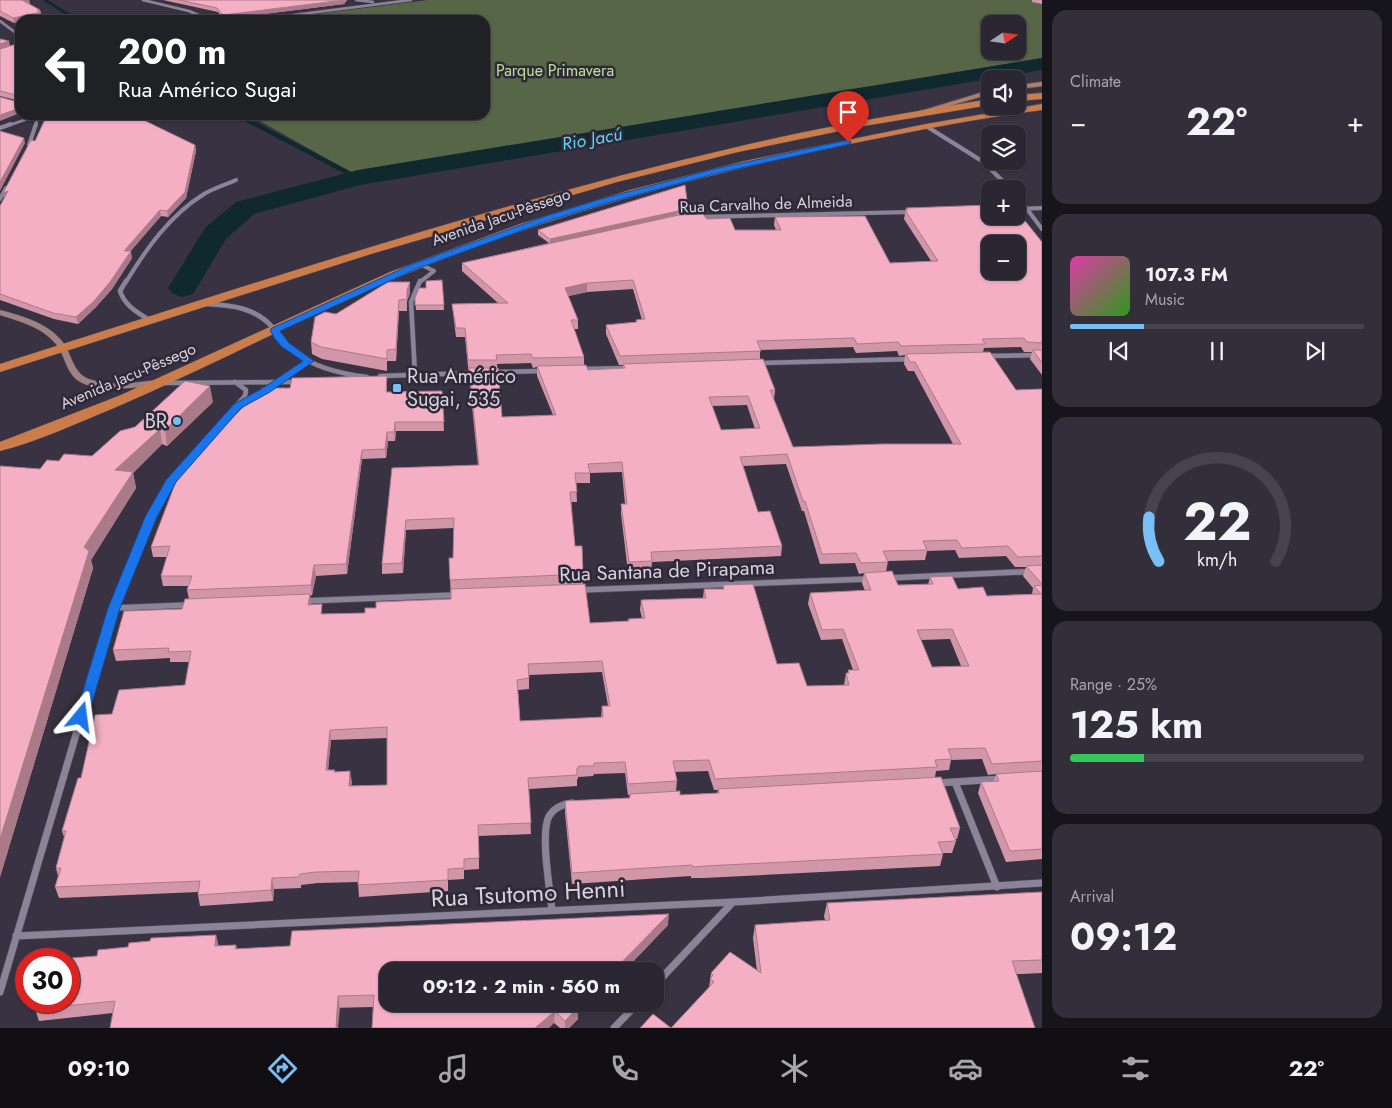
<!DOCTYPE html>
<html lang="en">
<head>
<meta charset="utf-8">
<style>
	body { margin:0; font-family:Jost,sans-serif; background:#322e3a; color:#f1f3f6; height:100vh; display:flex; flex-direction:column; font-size:19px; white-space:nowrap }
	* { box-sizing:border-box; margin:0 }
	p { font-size:16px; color:#a5a5ac }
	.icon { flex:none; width:28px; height:28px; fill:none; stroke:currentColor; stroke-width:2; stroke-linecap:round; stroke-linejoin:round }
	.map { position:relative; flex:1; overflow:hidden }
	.side { display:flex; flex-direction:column; gap:10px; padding:10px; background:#17151c; width:350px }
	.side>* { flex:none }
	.hud { position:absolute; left:15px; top:15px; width:475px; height:105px; border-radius:15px; box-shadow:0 1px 4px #0004,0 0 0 1px #46434d; background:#202124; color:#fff; overflow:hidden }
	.needle { width:32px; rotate:77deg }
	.buttons { position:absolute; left:981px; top:15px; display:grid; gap:10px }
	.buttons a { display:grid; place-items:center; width:45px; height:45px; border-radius:10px; background:#2a2632; box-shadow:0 1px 4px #0004,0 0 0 1px #46434d; font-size:25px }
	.speed { position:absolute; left:15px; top:948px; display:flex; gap:10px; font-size:25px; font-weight:700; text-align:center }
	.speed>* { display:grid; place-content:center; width:65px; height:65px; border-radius:50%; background:#2a2632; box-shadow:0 1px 4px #0004,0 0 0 1px #46434d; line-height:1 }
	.speed .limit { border:8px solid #d22; background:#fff; color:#111 }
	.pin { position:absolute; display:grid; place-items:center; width:42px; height:42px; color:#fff; margin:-51px -21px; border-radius:50% 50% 50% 0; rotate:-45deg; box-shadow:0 0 5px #0007 }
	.pin .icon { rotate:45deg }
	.me { position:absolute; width:55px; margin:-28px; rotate:16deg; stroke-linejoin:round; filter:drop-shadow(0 0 4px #0008) }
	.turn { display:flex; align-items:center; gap:18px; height:105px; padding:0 20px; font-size:22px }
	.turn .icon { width:65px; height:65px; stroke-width:2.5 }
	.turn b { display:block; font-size:35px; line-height:42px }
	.big { font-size:38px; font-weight:700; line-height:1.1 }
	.side .widget { flex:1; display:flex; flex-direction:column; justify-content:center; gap:8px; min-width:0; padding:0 18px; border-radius:15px; background:#322e3a }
	.side .dial { align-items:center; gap:0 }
	.dial svg { height:130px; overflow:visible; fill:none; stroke:#46434d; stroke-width:7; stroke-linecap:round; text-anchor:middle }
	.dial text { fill:#f1f3f6; stroke:none }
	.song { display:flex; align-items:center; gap:15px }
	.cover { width:60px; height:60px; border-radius:8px; background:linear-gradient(135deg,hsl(320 70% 55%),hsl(110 70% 35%)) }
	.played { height:5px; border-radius:2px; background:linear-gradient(90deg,#78bff7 25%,#46434d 25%) }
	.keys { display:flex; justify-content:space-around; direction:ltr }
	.heat { display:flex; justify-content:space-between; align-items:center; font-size:28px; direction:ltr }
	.charge { height:8px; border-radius:4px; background:linear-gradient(90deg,#34c759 25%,#46434d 0) }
	.trip { position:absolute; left:379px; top:962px; width:285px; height:50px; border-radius:15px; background:#2a2632; box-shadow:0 1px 4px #0004,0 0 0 1px #46434d; font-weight:700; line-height:50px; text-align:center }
	.menu { display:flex; height:80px; justify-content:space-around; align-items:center; background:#110f14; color:#a5a5ac }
	.menu .icon { width:35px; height:35px }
	.menu .on { color:#78bff7 }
	.menu b { font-size:22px; color:#f1f3f6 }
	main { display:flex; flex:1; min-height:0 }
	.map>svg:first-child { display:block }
	.green { fill:#566646; fill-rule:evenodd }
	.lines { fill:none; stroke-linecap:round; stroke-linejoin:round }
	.stream-far1 { stroke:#0f292f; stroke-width:3 }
	.stream { stroke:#0f292f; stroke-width:4.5 }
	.river { fill:#0f292f; fill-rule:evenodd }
	.street-far4-casing { stroke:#534e5b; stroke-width:3 }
	.street-far3-casing { stroke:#534e5b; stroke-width:4.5 }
	.street-far2-casing { stroke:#534e5b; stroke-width:5.5 }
	.street-far1-casing { stroke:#534e5b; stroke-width:7 }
	.street-casing { stroke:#534e5b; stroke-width:8 }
	.secondary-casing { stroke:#534e5b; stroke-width:1 }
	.primary-casing { stroke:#534e5b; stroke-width:2 }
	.highway-casing { stroke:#534e5b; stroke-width:1 }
	.street-far4 { stroke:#8b8397; stroke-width:2.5 }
	.street-far3 { stroke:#8b8397; stroke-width:4 }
	.street-far2 { stroke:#8b8397; stroke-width:4.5 }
	.street-far1 { stroke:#8b8397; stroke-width:5.5 }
	.street { stroke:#8b8397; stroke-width:7 }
	.secondary { fill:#9e8180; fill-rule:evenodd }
	.primary { fill:#b17f69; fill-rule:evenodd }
	.highway { fill:#cb7c4a; fill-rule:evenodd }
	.wall { fill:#d296a9; fill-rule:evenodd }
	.shaded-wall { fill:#ab7a89 }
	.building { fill:#f4afc4; stroke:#ab7a89; fill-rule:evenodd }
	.route { fill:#1a73e8; stroke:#114b97 }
	.poi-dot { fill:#78bff7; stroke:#2e2838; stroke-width:2 }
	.labels { text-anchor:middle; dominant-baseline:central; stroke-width:5; stroke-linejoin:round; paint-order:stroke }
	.far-park-label { font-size:16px; fill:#b9e191; stroke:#2e2838 }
	.far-street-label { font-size:16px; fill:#d6d3dd; stroke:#2e2838 }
	.far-water-label { font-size:18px; font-style:italic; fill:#5cd6f0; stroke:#2e2838 }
	.poi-label { font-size:20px; fill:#d6d3dd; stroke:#2e2838; text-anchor:start }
	.street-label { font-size:20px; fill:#d6d3dd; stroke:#2e2838 }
	.near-street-label { font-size:24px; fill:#d6d3dd; stroke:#2e2838 }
</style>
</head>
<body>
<main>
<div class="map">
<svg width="1042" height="1028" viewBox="0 0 1042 1028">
	<rect width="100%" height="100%" fill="#383242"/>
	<path class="green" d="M428,0H1042V58L356,175L249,115H485V20H268ZM990,24H1018V51H990Z"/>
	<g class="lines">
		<path class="stream-far1" d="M45,0L77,20
			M237,115L257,126"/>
		<path class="stream" d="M255,124L358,178"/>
		<path class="river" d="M1042,58V70L360,185L254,214L226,239L193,294L183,297L173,294L168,288L205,228L236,202L358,170Z"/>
		<defs>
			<path id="street-far4" d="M143,0L189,11L210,20
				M356,0L373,2
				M254,20L411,0
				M0,21L20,36
				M7,126L39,115
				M35,126L39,115"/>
			<path id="street-far3" d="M926,126L982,161L1011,189
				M0,128L11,124
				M29,145L36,124
				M1018,197L1042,229
				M0,199L6,188
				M1018,209L1042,208
				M698,217L910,212
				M126,282C146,249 170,215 204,194C214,188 225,185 236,180
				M420,282L434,271L420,264"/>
			<path id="street-far2" d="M126,281L120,291C125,306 137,312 149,320
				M207,304C232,305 257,308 274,329C281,337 285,346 294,352C315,368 341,374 367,377
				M988,356L1042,355
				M760,363L912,359
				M583,369L629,368
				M493,372L542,371
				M415,375L411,302L420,281
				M380,376L474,373
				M163,383L297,382
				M264,391L309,361
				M240,405L257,395
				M173,477L245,396L246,390L235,382"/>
			<path id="street-far1" d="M889,578L1042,571
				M579,590L868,579
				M304,601L456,595
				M114,608L188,605
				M80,722L114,608L151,517L174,476"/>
			<path id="street" d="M955,782L997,887
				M937,783L1001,779
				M552,910C550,889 540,834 549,816C554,808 563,804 572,803
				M16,936L734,902L1042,883
				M655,985L733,902
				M0,992L80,721
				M614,1028L637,1004"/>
			<path id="secondary" d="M0,310C20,315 47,323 61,340C72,352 72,373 89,379C110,387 136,382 158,380L162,383L158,386C134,387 105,393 82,383C65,375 66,354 54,342C41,327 19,321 0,315Z"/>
			<path id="primary" d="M1042,82V86L1018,89V85Z
				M990,90V94L925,113L921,111Z"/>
			<path id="highway" d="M1042,93V99L1018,101V95Z
				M990,99V105L864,126L738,152L617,182L371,254L0,372V364C244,287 487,205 737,147C820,127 905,113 990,99Z
				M1042,104V110C973,119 904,133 835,147C689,178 544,217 406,274C307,315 212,366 114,408C77,423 39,441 0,451V442L121,395L390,272L520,224L630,190L745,161L926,124Z"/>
		</defs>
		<use href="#street-far4" class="street-far4-casing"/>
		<use href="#street-far3" class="street-far3-casing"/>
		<use href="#street-far2" class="street-far2-casing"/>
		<use href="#street-far1" class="street-far1-casing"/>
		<use href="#street" class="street-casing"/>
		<use href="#secondary" class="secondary-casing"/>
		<use href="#primary" class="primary-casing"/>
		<use href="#highway" class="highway-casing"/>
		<use href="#street-far4" class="street-far4"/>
		<use href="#street-far3" class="street-far3"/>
		<use href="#street-far2" class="street-far2"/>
		<use href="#street-far1" class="street-far1"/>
		<use href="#street" class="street"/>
		<use href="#secondary" class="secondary"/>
		<use href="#primary" class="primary"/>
		<use href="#highway" class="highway"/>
	</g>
	<path class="wall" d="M0,0H29L30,4H29L40,10L41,17L27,20H20V21L14,23L0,16Z
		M163,0H347L344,4L223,19L218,12Z
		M1032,0H1042V4L1032,2Z
		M20,43V113L18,102L20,101L0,96V49Z
		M35,141L195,145L196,151L186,198L168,217L161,216L130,251L132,258L112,289L96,307L78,324L54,319L0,300V206Z
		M688,208L692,210L691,214L707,219L735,230H776L774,225L775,217L890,263L931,261L904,219L906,208L1042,242V375L1030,359L1032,352H1024L1021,347L984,348L983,352L1016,390L1042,389V859L1006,862L978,793L981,782L994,781L996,774L988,775L982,759L951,760L949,770L936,771L935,777L960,828L957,839H955L956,841L952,853H943V854L940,866L704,878H691V876L572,884L565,813V801L629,798L630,795H628L625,773L594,774L593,776L578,777V779H577V786L529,789L531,834L479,836V869L464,870V879L448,880V891L359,897L358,882L318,883L301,885V888L274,889L273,901L200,906L198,895V892L59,898L55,887L58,876L56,868L64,837L62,831L81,778L112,714L185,685L189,662H170V658L116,661L113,650L182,609L189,599L187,590L188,586H163L161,576L167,557H153L151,547L387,386V392L442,391L444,431H396L395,441H388L386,458L362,459L347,574L316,576L312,595L310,596L311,604L323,614L365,613L376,608L451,599L449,558H453L454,528L406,530L403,573L382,574V564L392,468L478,465L465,337H456L453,313L452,304L498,303L462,271V263L549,243L538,235V230ZM633,289L642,320H636V322L606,325V334L619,365H623V368L588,370L584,365V357L574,329H578V320L568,296L587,292ZM853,347L856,353L897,351L899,356L905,355L904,364L908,371H914L953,444L793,447L774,399L775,390L760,359V350ZM531,363L533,368L537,367V376L553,415L502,417L497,364ZM747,405L755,429L721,430L712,406ZM786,464L802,511H804L820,564L855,563L859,574L864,573L862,583L865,591L810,593L808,604L821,640L842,639L853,670H848V673H846L844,685L807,686L777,664L723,585V589H704L703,598L641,600L640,610L642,618L628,621L590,623L583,584V574L575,546L571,502H577L576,483H590V473L622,472L625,504H621V514L628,572L651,571L652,562L781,556L782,546L758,512L743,466ZM955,550L959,558L1006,556L1015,567H1026L1023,576L1033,588L1032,594L987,596L958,589L930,577L928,585H898L886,572L888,561L925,560L927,551ZM950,639L961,666L932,667L921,640ZM602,672L608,706H602L601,718L520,721L518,690L529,689V675ZM387,738V785L351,786L352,782L335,772L328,770L331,740ZM708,771L714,790H718L717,793L680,795L676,791L677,781L675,772Z
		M442,280L444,310H416L415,298L426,288Z
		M410,282V293L407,301V311H399L396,361H387V371L322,359L312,354L311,342L336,314Z
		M213,402L167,446L162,444L133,473L136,488L91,560L93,568L0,877V466L40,469L59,461L92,456L135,427Z
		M1042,892V973L709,988L711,973L757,971L753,938L755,925L825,920L824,916L827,903Z
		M668,925L624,971H388V1004H580L577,1006L578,1007V1019L569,1028H560L554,1023L373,1007L113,1013L39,1021L35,1009L219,946L236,945L237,949Z"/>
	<path class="shaded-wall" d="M22,0H29L30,4L23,5Z
		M347,0L344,4L223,19V15Z
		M37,10H40L41,17L27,20H20V21L14,23L13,18Z
		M9,41L10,46L0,49V44Z
		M20,108V113L0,121V115Z
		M24,138L25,143L0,191V182Z
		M195,145L196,151L186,198L168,217L167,211Z
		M8,191L4,199L3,193Z
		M160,210L161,216L125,258L124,251Z
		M678,211L677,215L550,244V239Z
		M131,251L132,258L112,289L96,307L78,324L76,317Z
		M410,282V293L407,301V311V290Z
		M587,283V292L565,297V288Z
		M399,300V311L396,361V349Z
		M210,386L213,402L167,446L165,430Z
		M395,422L396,431L395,441L394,432Z
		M160,429L162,444L133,473L136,488L91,560L93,568L0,877V839L84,547L115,470Z
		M387,432L388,441L386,458L385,449Z
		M362,450V459L347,574L346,564Z
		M406,520V530L403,573L402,563Z
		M314,565L316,576L312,595L311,585Z
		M310,594L311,605H308Z
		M330,730L331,740L327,781L326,770Z
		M350,771L352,782L350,797L349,786Z
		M272,878L274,889L273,901L271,890Z
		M669,914L668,925L624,971H613Z
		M216,935L219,947L215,946Z
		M338,996L340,1008L338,1028H336Z
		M578,1007V1019L569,1028H565V1021Z
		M555,1011L554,1023L549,1028H535Z"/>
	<path class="building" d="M0,0H24H22L40,10H37L41,12L13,18L0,11Z
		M179,0H344L223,15L217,8Z
		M0,39L9,41L0,44Z
		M20,43V96L0,91V49Z
		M0,97L18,102L20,101V108L0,115Z
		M47,115H133L195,145L185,192L167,211L160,210L124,251H131L110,282L94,301L76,317L53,313L0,294V206L8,191L3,193L31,140L35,141Z
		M0,131L24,138L0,182Z
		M685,185L688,208L692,210L678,211L550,239L538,230Z
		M990,205V216H1018V212L1042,242V343L1027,342L1024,338L982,339L985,344L901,346L898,342L857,344L854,338L757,341L761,351L620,356L606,325L637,322L636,320L645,319L633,280L587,283L565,288L578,320H571L584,357L533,358L531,354L496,355L497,360H468L465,328H456L452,304L508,303L462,263L679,215L703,214L707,219L730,218L735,230H781L775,217L865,216L890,263L938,261L905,210H908L906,208ZM990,244H1018V271H990Z
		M442,280L444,305H415V298L419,288H426V281Z
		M388,282H410L407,290V299L399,300L396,349L387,350V359L321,347L311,342L315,317L325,312L336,314Z
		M1033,350H1042V363Z
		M990,352L1016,390L1042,389V556L1018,557L1008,546L962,548L957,540L923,541L927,550L883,551L888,562L861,563L856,553L822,554L805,501H803L787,454L740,457L758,512L770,511L782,546L651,552L652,561L629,562L621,504H627L622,462L607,463L588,464L590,473H575L577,492H570L575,546H582L583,574L450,580L449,558H453L454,518L406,520L402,563L382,564L392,468L479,465L469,368H498L502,417L556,415L537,366L586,365L588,370L625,368L623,364L763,359L775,390H770L793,447L882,444H961L915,362H910L906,354ZM748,396L760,428L721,430L709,397Z
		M387,376L386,392L442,391L444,422H395L394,432H387L385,449L362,450L346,564L314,565L311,585L187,590L192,576H161L170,546L151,547L180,471L262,388H290L292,378Z
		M185,381L210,386L165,430L160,429L115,470L133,472L84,547L89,551L0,839V466L40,469L47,460L59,461L64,454L92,456L120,431L135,427Z
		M1042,565V584L1026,566Z
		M892,571L898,585L933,584L930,577L952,576L958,589L983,587L987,596L1041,594L1034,586L1042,585V761L992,764L985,748L948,749L952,759L935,760L937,767L715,779L709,760L673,761L677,781L628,784L625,762L594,763V766H578L579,768H577V775L528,778L531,823L478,825L479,858L464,859V868L448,869V880L358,885L359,871L316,872L300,874L299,877L272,878L271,890L198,895L200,881L55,887L61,868H56L66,831H62L78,778H81L95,715L112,714L119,690L185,685L191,651L168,652L169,648L113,650L124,611L182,609L185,599L310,594L308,605L322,604L321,614L365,613V608H376V602L451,599V589L585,584L590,623L629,621L628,619L645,618L641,600L706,598L704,589H724L723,585L753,584L777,664L799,663L807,686L849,685L846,673H849L848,670H859L843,629L822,630L810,593L871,590L864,573ZM952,629L969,666L932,667L917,630ZM602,661L610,706H602L603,717L520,721L517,680L529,678L528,664ZM387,727V785L349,786L350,771L334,772L335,770H326L330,730Z
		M1042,771V849L1010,851L981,782L999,781L996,774Z
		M941,777L960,828H950L956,841L938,842L943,854L705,866L693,867L692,865L572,873L565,801L630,798V794L680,791V795L719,793L718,789Z
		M1042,892V960L1012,961L1035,1028H640L653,1014L671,1028L714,982L710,979L713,975L711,973L730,952L761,973L755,925L830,920L827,903Z
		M669,914L613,971H388V1004H575L578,1007L565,1021L555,1011L535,1028H372L374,995L338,996L336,1028H110L115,1001L35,1009L37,1001H69V975L72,958L97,956L98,950L128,947L129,943L150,941L151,938L216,935L215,946L236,945L235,949L290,946L292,931Z"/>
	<path class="route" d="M848,140L851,142L850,144L718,173L607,203L548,221L416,269L280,331L289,343L314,361L270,392L241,408L176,482L157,517L120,608L88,717L86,721H77L75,717L108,608L145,517L166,480L234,404L263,388L303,361L282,347L275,339L270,330L272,328L410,265L543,217L601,199L714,169Z"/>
	<g class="poi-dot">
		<rect x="392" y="383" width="10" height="10" rx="2.5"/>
		<circle cx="177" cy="421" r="5"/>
	</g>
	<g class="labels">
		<g class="far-park-label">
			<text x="555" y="70">Parque Primavera</text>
		</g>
		<g class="far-street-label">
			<text transform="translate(766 204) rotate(-2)">Rua Carvalho de Almeida</text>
			<text transform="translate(501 217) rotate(-19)">Avenida Jacu-Pêssego</text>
			<text transform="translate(128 376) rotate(-23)">Avenida Jacu-Pêssego</text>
		</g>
		<g class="far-water-label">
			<text transform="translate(592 139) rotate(-10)">Rio Jacú</text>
		</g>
		<g class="poi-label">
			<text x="407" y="376">Rua Américo<tspan x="407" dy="23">Sugai, 535</tspan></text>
			<text x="167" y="421" text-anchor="end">BR</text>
		</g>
		<g class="street-label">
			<text transform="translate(667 571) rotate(-2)">Rua Santana de Pirapama</text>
		</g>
		<g class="near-street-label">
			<text transform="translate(528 893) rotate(-3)">Rua Tsutomo Henni</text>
		</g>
	</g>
</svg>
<div class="buttons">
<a><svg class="needle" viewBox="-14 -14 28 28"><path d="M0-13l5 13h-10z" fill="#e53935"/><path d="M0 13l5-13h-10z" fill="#a5a5ac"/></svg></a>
<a><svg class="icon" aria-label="sound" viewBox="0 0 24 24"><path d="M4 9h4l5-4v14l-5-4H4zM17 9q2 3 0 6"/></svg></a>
<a><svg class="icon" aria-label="layers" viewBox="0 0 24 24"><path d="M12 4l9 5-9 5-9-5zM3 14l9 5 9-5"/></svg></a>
<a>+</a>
<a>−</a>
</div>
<div class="speed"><div class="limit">30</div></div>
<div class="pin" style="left:848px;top:142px;background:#d93025"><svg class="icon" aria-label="arrive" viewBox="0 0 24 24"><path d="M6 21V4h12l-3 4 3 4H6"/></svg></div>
<svg class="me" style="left:81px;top:717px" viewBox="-20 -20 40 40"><path d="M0-17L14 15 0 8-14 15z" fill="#1a73e8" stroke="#fff" stroke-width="4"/></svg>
<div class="trip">09:12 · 2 min · 560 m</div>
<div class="hud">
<div class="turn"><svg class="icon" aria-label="left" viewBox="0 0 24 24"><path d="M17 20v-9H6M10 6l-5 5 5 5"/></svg><div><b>200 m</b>Rua Américo Sugai</div></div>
</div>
</div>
<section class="side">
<div class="widget"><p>Climate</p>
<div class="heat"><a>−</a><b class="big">22°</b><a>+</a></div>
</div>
<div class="widget">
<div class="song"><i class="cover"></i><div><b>107.3 FM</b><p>Music</p></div></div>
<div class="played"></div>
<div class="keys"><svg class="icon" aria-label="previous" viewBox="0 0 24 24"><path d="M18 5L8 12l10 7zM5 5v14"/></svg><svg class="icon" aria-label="pause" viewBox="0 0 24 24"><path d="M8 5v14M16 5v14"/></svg><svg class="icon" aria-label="next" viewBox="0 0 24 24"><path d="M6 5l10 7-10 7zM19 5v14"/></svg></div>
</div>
<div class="widget dial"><svg viewBox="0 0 100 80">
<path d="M14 69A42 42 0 1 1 86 69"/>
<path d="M14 69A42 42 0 0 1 8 42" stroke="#78bff7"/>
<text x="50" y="56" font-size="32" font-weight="700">22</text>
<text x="50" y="72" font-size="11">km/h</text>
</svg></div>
<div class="widget"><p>Range · 25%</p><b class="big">125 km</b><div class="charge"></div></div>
<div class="widget"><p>Arrival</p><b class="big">09:12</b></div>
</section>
</main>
<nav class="menu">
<b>09:10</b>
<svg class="icon on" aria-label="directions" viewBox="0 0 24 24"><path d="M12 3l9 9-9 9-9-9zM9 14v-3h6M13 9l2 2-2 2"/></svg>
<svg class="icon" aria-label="music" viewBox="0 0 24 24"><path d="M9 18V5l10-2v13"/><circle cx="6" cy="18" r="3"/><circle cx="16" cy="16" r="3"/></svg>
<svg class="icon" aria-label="phone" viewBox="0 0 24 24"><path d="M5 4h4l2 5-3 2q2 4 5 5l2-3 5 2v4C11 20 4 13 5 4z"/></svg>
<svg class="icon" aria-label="climate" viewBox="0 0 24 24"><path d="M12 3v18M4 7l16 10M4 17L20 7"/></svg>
<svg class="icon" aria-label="car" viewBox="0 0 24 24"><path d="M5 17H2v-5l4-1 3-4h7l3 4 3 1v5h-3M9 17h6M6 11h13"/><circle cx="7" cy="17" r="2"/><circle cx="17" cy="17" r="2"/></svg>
<svg class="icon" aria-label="filters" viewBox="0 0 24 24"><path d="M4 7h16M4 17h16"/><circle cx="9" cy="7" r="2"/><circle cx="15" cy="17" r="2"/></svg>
<b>22°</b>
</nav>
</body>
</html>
